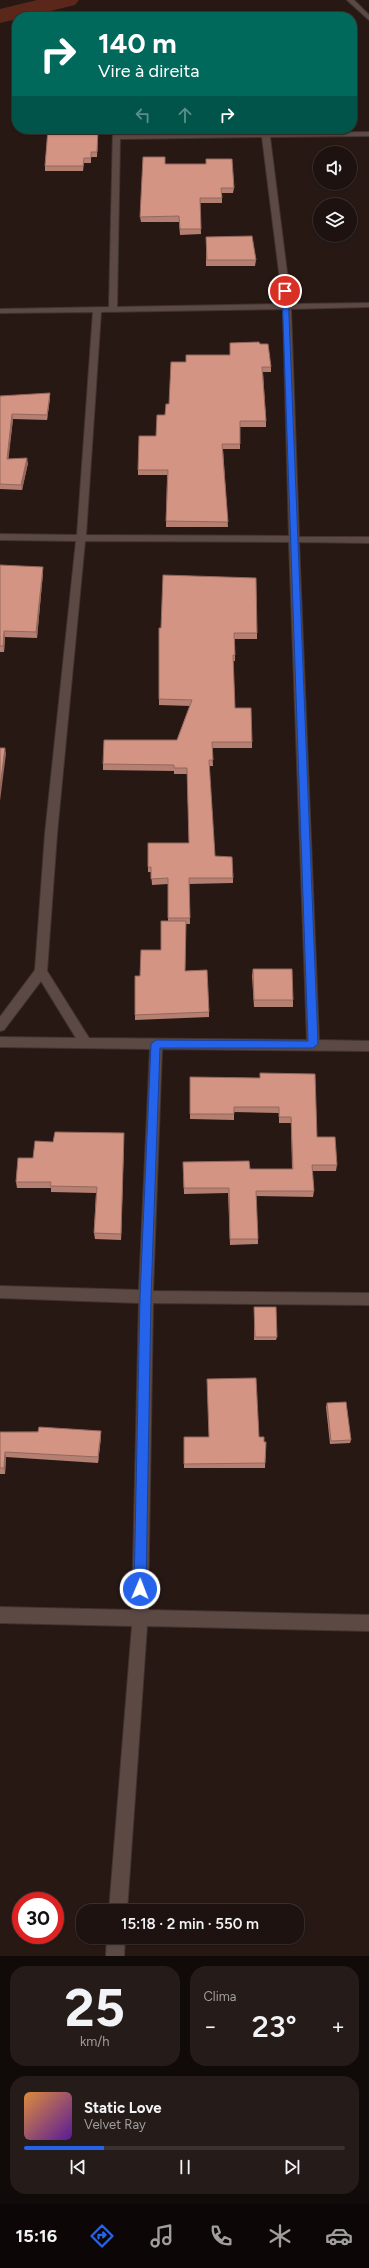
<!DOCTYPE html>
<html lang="pt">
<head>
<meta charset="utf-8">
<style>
	body { margin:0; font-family:Figtree,sans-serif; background:#251b18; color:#f1f3f6; height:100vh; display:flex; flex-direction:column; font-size:15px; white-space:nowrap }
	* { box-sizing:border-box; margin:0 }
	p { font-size:13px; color:#a09e9e }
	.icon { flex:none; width:22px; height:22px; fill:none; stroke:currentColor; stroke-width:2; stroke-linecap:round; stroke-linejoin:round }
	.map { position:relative; height:1956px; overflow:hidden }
	.drawer { display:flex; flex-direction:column; gap:10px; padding:10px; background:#100a08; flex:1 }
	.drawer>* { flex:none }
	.banner { position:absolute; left:12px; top:12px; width:345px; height:122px; border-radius:16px; box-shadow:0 1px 3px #0004,0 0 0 1px #3b322f; background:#00695c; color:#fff; overflow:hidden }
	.fabs { position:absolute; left:313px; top:146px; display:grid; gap:8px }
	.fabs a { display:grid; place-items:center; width:44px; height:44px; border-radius:50%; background:#1d120f; box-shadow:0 1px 3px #0004,0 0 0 1px #3b322f; font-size:20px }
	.speed { position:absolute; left:12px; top:1892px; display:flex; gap:8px; font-size:20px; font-weight:700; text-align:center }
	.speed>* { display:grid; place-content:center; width:52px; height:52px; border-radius:50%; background:#1d120f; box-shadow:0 1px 3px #0004,0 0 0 1px #3b322f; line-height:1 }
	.speed .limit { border:6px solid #d22; background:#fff; color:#111 }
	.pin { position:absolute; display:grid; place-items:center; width:34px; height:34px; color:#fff; margin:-17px; border:2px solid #fff; border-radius:50%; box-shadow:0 1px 4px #0007 }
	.me { position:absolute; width:44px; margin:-22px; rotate:1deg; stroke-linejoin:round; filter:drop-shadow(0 0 3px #0008) }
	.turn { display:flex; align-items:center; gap:14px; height:84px; padding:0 20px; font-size:18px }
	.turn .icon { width:52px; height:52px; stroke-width:2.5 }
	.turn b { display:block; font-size:28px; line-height:34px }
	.lanes { display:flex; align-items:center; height:38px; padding:0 20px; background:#0003; justify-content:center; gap:20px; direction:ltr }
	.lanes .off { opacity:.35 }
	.big { font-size:30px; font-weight:600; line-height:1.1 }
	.drawer .card { flex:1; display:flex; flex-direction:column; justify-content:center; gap:6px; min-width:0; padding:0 14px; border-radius:16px; background:#251b18 }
	.drawer .dial { align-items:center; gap:0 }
	.dial b { font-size:52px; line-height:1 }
	.song { display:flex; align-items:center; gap:12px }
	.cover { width:48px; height:48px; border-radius:6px; background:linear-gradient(135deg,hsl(30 70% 55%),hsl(270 70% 35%)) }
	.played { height:4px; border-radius:2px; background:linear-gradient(90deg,#2563eb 25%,#3b322f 25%) }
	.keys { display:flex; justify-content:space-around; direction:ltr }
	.heat { display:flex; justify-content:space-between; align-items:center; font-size:22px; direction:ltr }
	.drawer .tiles { flex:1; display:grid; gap:10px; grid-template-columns:1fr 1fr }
	.card:last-child { grid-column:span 2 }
	.trip { position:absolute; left:76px; top:1904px; width:228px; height:40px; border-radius:16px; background:#1d120f; box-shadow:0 1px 3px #0004,0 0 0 1px #3b322f; font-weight:600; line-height:40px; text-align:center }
	.menu { display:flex; height:64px; justify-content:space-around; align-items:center; background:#0c0706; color:#a09e9e }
	.menu .icon { width:28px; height:28px }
	.menu .active { color:#2563eb }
	.menu b { font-size:18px; color:#f1f3f6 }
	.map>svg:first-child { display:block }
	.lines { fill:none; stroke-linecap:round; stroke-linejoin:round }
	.river { fill:#5c271b; fill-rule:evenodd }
	.street-casing { stroke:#403431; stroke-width:2 }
	.street { fill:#5c4944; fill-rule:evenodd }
	.wall { fill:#b57f72 }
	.shaded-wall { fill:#94685c }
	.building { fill:#d39484; stroke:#94685c }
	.route { fill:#2563eb; stroke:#184099 }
</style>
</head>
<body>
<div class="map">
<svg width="369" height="1956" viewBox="0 0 369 1956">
	<rect width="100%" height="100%" fill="#271814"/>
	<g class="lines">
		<path class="river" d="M37,0H79L75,5L26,17H17V19L0,23V9Z"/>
		<defs>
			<path id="street" d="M347,0H354L369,15V20Z
				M113,129H121V135L262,133L261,129H269V133L369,132V136L270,137L291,304L369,303V307L291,309L299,537H369V543L299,542L319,1040L369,1041V1051L162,1049L153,1291L369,1293V1305L153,1303L148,1610L369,1615V1631L147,1626L127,1911H109L132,1626L0,1623V1607L132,1610L139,1303L0,1298V1286L139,1290L150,1049L0,1047V1037L76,1038L41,981L4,1030L0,1031V1017L35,970L45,834L76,541L0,540V534L77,535L93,312L0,313V309L109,307ZM262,137L283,304L117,307L120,139ZM283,309L289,536L86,535L101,312ZM85,541L289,542L307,1040L89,1038L47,971L57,834Z
				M107,1937H125L124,1956H106Z"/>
		</defs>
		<use href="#street" class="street-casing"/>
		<use href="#street" class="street"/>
	</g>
	<path class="wall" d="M48,129H98L97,157H91V163H84L83,171H45V166Z
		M206,159L234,188L233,193H222V203H200L201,234L180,235L179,222H141L140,217L165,164H206Z
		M206,237L256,260L255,266H206Z
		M260,344L271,367V372H263L266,421V427H240V449H223L228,527H166L167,475H138V470L156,436L186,362L230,355Z
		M0,396L50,398L47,420L13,419L8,459L28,463L22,490L0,489Z
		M0,565L43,573L37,638L5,637L4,652H0Z
		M159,628L257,633V639H235V661H233L235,708L252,742V748H212L213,766H209L215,856L233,878V883L189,884L190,924H186L185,971L209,1012V1017L135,1020V976H140L161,950L168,921V884L152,885L151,872H148V843H189L187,774H174V771L103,770V764L177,740L190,706L159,705Z
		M253,969L293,1000V1007H254L252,976Z
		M190,1077L260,1078L317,1137L337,1165L336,1171H312L314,1191L313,1197L256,1196L258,1239V1244L230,1245L228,1193L184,1194L183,1162L250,1169H292L291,1123H279V1113L234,1112V1120L190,1119Z
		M124,1139L121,1240L95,1239L94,1233L96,1193L51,1192V1188H17L16,1182L33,1158L53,1142Z
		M254,1310L277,1337L276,1340H254Z
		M327,1403L351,1440L350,1443L330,1444L326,1407Z
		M101,1431V1437L98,1463L6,1457L5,1474H0V1432Z
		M184,1437L266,1442L265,1468H184Z"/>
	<path class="shaded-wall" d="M50,393V398L47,420V415Z
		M12,414L13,419L8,464L7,459Z
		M27,458L28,463L22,490L21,485Z
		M43,567V573L37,638L36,632Z
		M4,631L5,637L4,652L3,646Z
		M5,748L6,754L0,801V788Z
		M124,1133V1139L121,1240V1234Z
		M101,1431V1437L98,1463V1457Z
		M5,1452L6,1457L5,1474L4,1468Z"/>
	<path class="building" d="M48,129H98L97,152H91V158H84L83,166H45Z
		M143,157H165V164H206V159H232L234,188H221L222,198H200L201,229H180L179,216L140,217Z
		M252,236L256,260H207L206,237Z
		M259,342L260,344H268L271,367H262L266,421H240V444H222L228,522L166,521L168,470H138L139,436H156L157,415H165L166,404H169L171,362H186V355H230V343Z
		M50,393L47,415L12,414L7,459L27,458L21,485L0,484V396Z
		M0,565L43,567L36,632L4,631L3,646H0Z
		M163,575L256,578L257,633H234L235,655H233L235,708H251L252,742H212L213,760H209L215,856L232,857L233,878H189L190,918H168V878L151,879V867H148V843H189L187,768H174V765L103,764L104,740H177L192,700L159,699V628H161Z
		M0,748H5L0,788Z
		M161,921H186L185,971L207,970L209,1012L135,1015V976H140L141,950H161Z
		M253,969H292L293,1000H254Z
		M260,1073L315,1074L317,1137H335L337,1165H312L314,1191H256L258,1239H230L229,1188H184L183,1162L249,1161L250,1169H293L291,1117H279V1107H234V1114H190V1077L260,1078Z
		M55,1132L124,1133L121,1234L94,1233L97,1187L50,1186L51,1182H16L18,1158H33L35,1141L53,1142Z
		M254,1307H276L277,1337H255Z
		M256,1378L259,1437H264V1442H266L265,1463L184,1464V1437H209L207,1379Z
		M346,1402L351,1440L331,1441L327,1403Z
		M39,1427L101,1431L98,1457L5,1452L4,1468H0V1432H38Z"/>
	<path class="route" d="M285,289L288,291L318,1044L313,1048H160L151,1297L146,1589L144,1593L140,1595L136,1593L134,1589L140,1297L151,1044L156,1040L308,1041L282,291Z"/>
</svg>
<div class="fabs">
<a><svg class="icon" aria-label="sound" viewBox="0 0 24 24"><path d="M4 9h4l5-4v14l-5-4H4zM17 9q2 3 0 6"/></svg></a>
<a><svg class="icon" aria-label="layers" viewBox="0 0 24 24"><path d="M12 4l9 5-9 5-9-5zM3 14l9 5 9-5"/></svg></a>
</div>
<div class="speed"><div class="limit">30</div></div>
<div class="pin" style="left:285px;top:291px;background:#d93025"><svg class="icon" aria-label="arrive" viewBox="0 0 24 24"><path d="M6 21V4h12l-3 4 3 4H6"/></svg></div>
<svg class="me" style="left:140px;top:1589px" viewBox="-20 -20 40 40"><circle r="17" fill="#2563eb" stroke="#fff" stroke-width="3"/><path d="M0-11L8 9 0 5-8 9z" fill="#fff"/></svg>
<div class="trip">15:18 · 2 min · 550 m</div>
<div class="banner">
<div class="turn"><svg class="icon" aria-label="right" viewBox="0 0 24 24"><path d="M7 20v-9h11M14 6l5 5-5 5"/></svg><div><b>140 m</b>Vire à direita</div></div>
<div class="lanes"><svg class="icon off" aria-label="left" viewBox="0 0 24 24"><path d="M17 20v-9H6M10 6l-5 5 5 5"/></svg><svg class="icon off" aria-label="ahead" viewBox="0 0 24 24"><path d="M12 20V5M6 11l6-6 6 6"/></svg><svg class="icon" aria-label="right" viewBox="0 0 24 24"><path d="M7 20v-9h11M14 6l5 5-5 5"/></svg></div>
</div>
</div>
<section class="drawer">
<div class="tiles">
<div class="card dial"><b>25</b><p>km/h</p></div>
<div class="card"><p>Clima</p>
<div class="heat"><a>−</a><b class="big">23°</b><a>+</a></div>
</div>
<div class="card">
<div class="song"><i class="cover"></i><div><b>Static Love</b><p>Velvet Ray</p></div></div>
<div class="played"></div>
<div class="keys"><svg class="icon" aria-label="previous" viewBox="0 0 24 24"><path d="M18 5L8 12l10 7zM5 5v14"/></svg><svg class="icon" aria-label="pause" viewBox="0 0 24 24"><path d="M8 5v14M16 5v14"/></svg><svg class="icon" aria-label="next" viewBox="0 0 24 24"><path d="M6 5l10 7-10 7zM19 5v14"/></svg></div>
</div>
</div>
</section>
<nav class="menu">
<b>15:16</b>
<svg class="icon active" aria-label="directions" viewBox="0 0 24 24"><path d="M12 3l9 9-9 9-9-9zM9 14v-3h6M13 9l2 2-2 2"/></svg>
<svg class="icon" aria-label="music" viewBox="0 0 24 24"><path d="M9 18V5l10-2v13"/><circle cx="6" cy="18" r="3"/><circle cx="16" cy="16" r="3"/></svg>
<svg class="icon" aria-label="phone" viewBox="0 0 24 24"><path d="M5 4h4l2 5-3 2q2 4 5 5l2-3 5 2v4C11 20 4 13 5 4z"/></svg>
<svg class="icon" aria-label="climate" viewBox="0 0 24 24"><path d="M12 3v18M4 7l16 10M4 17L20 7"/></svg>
<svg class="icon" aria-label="car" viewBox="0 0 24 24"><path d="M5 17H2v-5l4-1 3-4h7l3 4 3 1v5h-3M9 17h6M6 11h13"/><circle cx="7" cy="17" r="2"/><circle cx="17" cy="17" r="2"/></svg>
</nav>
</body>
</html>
